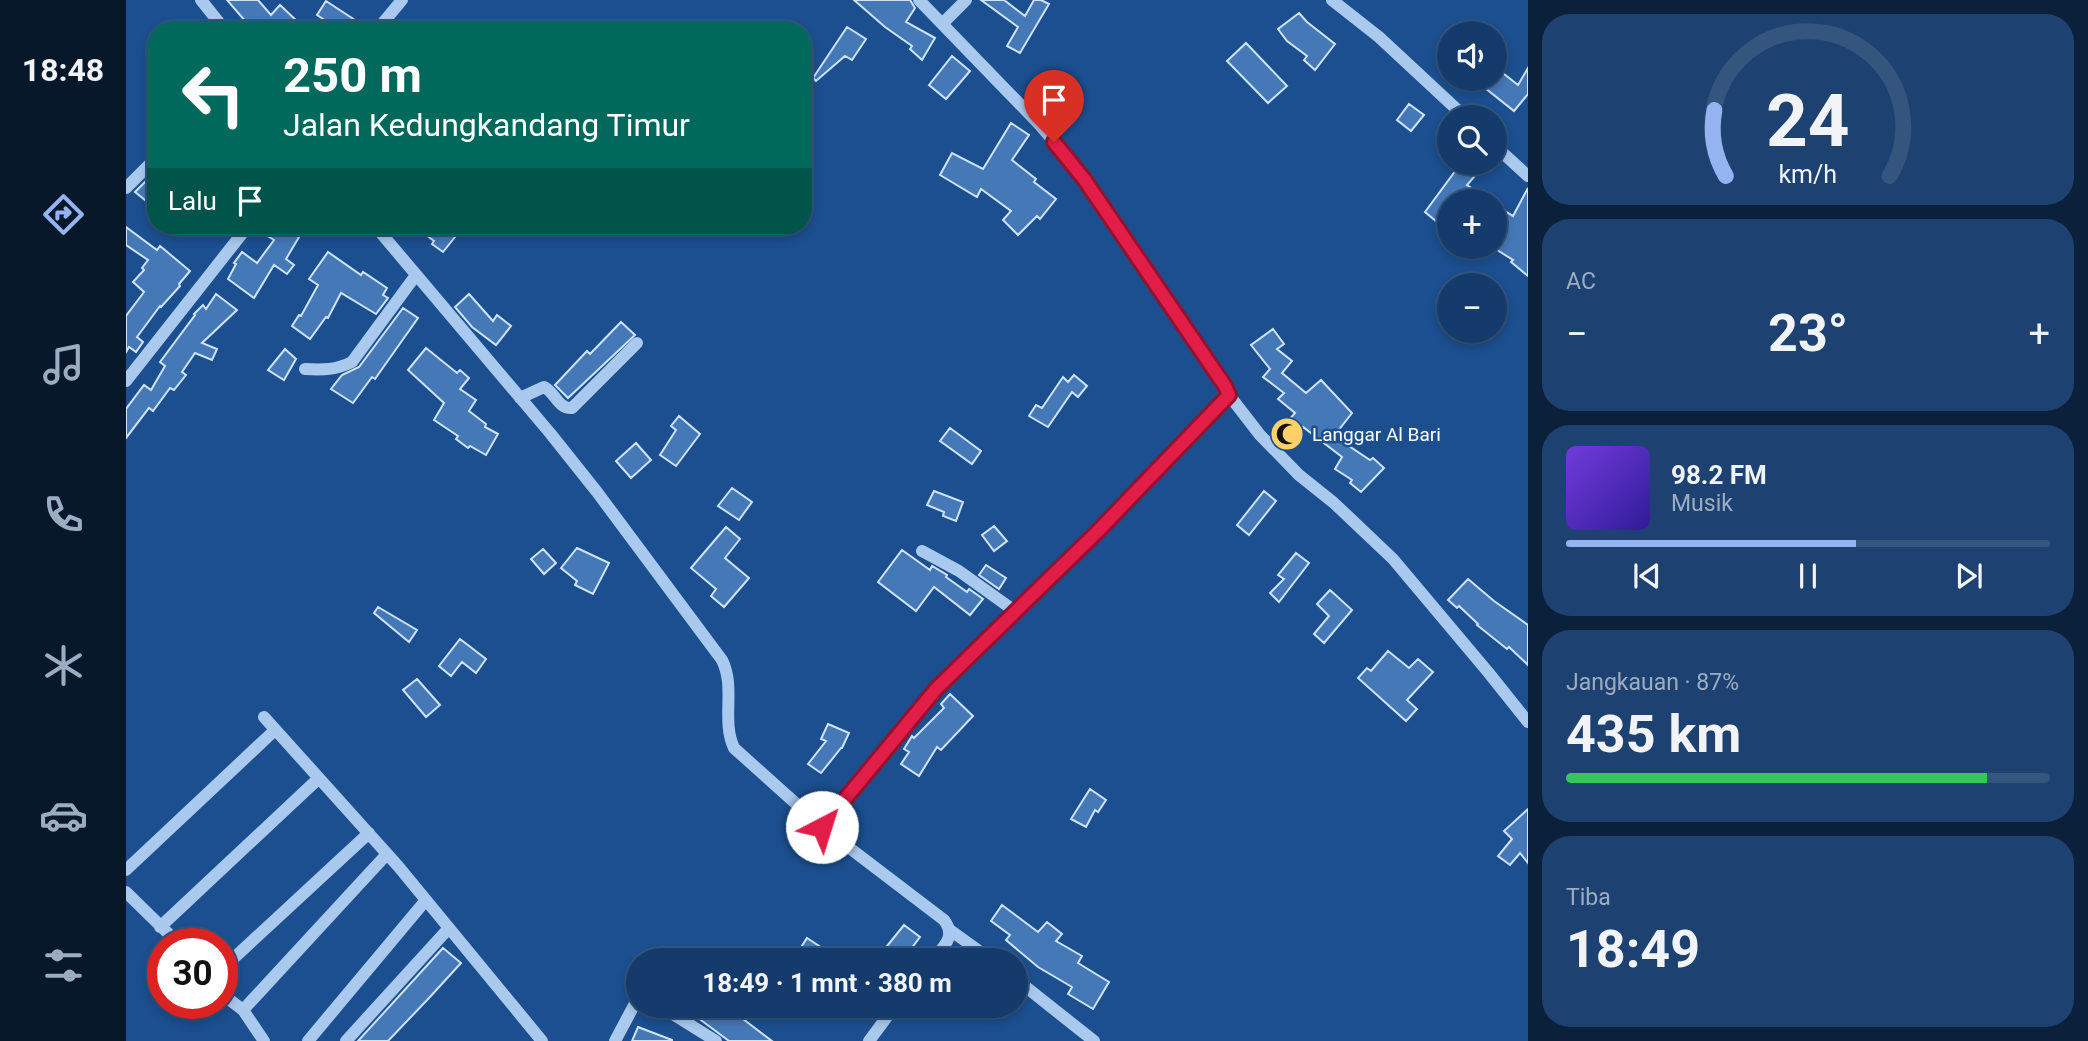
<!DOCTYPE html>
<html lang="id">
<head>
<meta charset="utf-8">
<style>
	body { margin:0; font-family:Roboto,sans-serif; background:#1d4271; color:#f1f3f6; height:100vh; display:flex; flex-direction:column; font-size:26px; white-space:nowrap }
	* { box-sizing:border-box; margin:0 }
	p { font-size:23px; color:#9dadc1 }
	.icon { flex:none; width:38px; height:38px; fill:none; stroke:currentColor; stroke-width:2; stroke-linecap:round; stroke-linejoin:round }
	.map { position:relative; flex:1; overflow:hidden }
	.details { display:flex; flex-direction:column; gap:14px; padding:14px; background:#0b203b; width:560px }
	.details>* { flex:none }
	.guide { position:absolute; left:21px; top:21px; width:665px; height:214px; border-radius:28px; box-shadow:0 4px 10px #0003,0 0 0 2px #33557e; background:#00695c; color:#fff; overflow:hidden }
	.fabs { position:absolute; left:1311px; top:21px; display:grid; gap:14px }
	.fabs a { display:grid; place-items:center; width:70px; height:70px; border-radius:50%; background:#143b6b; box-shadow:0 4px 10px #0003,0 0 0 2px #33557e; font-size:35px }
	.speed { position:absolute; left:21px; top:928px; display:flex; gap:14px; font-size:35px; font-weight:700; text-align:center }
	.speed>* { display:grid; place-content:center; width:91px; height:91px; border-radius:50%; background:#143b6b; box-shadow:0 4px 10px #0003,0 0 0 2px #33557e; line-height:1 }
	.speed .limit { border:10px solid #d22; background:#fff; color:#111 }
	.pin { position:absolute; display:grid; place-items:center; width:60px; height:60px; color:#fff; margin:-72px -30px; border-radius:50% 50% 50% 0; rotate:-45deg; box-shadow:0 0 7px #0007 }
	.pin .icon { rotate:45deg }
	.me { position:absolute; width:77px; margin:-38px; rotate:40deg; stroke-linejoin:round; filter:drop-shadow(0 0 5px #0008) }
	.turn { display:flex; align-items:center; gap:24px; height:147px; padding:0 21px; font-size:32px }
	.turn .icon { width:91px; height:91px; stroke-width:2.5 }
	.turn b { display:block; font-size:49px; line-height:60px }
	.then { display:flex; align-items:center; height:66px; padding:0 21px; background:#0003; gap:14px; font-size:26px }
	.big { font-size:52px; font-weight:700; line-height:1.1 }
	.details .tile { flex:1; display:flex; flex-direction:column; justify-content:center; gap:10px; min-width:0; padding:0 24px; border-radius:28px; background:#1d4271 }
	.details .dial { align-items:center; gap:0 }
	.dial svg { height:182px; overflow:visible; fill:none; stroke:#33557e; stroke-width:7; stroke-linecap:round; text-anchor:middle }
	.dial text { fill:#f1f3f6; stroke:none }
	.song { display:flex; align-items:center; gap:21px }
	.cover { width:84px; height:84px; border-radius:10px; background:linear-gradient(135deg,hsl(260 70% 55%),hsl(250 70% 35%)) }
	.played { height:7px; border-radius:4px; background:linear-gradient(90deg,#95b2f1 60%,#33557e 60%) }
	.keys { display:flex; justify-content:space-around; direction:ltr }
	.heat { display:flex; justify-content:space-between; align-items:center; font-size:38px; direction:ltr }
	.charge { height:10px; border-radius:5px; background:linear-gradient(90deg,#34c759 87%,#33557e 0) }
	.trip { position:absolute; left:500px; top:948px; width:402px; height:70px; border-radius:35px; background:#143b6b; box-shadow:0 4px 10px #0003,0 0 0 2px #33557e; font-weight:700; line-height:70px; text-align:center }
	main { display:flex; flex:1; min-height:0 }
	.menu { display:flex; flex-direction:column; width:126px; justify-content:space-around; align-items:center; background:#08182b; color:#9dadc1 }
	.menu .icon { width:49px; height:49px }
	.menu .current { color:#95b2f1 }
	.menu b { font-size:32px; color:#f1f3f6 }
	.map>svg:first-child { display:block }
	.building { fill:#4478b7; stroke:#cfe3fa; stroke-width:2 }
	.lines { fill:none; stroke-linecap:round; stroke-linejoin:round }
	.minor { stroke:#a9c9ee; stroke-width:12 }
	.route-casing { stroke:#92132f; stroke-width:18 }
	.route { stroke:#e11d48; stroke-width:12 }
	.labels { text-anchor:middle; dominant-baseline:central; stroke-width:5; stroke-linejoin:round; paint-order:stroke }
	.poi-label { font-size:19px; fill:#fff; stroke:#1b4f8f; text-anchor:start }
</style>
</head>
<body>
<main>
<nav class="menu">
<b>18:48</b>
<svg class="icon current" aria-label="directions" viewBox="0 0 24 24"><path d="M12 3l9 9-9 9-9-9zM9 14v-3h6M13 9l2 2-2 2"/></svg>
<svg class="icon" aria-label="music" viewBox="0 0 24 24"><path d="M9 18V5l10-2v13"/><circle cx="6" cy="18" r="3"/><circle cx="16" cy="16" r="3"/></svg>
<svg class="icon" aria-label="phone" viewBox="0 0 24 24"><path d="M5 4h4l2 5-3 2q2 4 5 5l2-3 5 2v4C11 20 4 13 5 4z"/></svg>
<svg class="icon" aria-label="climate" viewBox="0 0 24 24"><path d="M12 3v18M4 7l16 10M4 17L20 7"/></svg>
<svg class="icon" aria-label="car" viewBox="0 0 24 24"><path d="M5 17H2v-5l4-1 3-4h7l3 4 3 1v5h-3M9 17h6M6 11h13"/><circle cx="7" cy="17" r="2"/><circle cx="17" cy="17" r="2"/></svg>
<svg class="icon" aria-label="filters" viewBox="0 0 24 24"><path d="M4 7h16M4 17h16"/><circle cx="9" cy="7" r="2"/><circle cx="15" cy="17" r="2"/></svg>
</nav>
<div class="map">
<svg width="1402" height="1041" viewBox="0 0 1402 1041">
	<rect width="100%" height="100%" fill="#1b4f8f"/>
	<path class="building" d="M101,0H132L145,15L154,5L172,22L166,30H127Z
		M728,0H784L789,8L780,22L809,38L796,60L784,49L786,46L759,27Z
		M855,0H878L899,16L908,0H915L923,4L894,53L881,46L892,27Z
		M200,1L232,22L227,30H214L191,15Z
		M1173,13L1181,22L1209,44L1189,70L1178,60L1181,56L1161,41L1152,29Z
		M721,27L740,39L726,60L719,56L690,81L687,78Z
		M1120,43L1161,86L1142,103L1101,61Z
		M826,56L844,71L820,99L803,85Z
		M1402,68V94L1388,111L1359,88L1366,79H1368L1373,70L1392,85Z
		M1283,104L1298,115L1285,131L1271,120Z
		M885,123L903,135L886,160L910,179L908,182L930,199L914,219L911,216L892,235L877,220L885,211L855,189L851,197L814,175L826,153L857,169Z
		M1333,166L1348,177L1341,185L1365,201H1323V215L1311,229V222L1299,212Z
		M30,171V196L24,204L9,192Z
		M1402,188V276L1385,262L1387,260L1368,248V204L1387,216Z
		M131,226H166L176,232L160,259L168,265L161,274L148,265L128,298L102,279L110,264L108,263L116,252L131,263L148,240L130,229Z
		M288,226H324L333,232L317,252L306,244L308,241Z
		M0,227L31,250L34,246L64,271L53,284L54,286L35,307L34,306L11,337L17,342L10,352L3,347L0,352V316L18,292L7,282L18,270L16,268L22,260L0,245Z
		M202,252L235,275L237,272L261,288L257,295L262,298L250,314L215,293L202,318L200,317L184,339L166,326L173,315L175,316L192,285L183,279Z
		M90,294L111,310L76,343L91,349L86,360L69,353L56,372L60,375L48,390L44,388L27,411L23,408L0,438V409L18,385L25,390L39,366L34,362L69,315L68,314L77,305L80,309Z
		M343,294L367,321L371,315L385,326L370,345L346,327L329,307Z
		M277,308L292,318L249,379L246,377L227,403L205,389L216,375L233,367Z
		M495,322L509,335L442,398L429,385L461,351L464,354Z
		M1147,329L1158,344L1151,349L1166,361L1156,373L1180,393L1195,380L1226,413L1208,436L1244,460L1247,458L1258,468L1235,492L1224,483L1226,480L1209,469L1216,457L1177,427L1164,443L1152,433L1169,413L1152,399L1158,393L1137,377L1144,369L1125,345Z
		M300,348L331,373L334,370L343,378L334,389L350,400L343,411L360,424L359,427L372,434L360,455L344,446L342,448L330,439L332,436L308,420L318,403L282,370Z
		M159,349L170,359L158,380L142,370Z
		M948,375L961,386L952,397L946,392L922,427L903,416L910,405L916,408L937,377L942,382Z
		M553,416L574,434L550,466L534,455L550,430L545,426Z
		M824,428L855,451L846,464L814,441Z
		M510,443L525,460L505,478L490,461Z
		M606,488L626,502L613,520L592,506Z
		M808,491L837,502L830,521L817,516L818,512L801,505Z
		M1138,491L1150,501L1123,535L1111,525Z
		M868,526L881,541L868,551L856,535Z
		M600,527L614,539L599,558L623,578L598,607L585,596L590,589L565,568Z
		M451,548L483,563L467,594L449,585L451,581L435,568Z
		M417,549L430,563L418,574L405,559Z
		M776,550L804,570L806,566L821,575L820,577L841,592L843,589L857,599L844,615L808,587L790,611L752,582Z
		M1170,553L1183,563L1153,602L1144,593L1158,579L1152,575Z
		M860,565L880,578L873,589L853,575Z
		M1342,579L1368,601L1402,625V665L1383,647L1381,649L1351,625L1352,624L1333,606L1331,608L1322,600Z
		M1204,590L1226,610L1198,643L1188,634L1203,616L1191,604Z
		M252,607L291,630L283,642L248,613Z
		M334,639L360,659L350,673L336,662L325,676L313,666Z
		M1262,651L1283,668L1292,659L1307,672L1281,700L1291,709L1280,721L1232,678L1241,668L1245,671Z
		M291,679L314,705L300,717L277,690Z
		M824,694L847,716L815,750L811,747L793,776L775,764L783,752L778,749L786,736L788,738L818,708L815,704Z
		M702,724L723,733L716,748H715L695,773L682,764L700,741L695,739Z
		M964,789L980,800L972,812L969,810L960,827L945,819Z
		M1402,809V863L1394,853L1384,865L1372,856L1386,839L1378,831Z
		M876,905L912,932L921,922L936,934L930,941L956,956L952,963L983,982L967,1009L942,994L946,987L912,967L880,940L884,935L865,921Z
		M778,925L794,937L776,961H749Z
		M681,938L716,961H685L672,952Z
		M317,948L335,963L303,998L262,1041H232Z
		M556,1006H600L646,1041H603Z
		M512,1027L546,1040V1041H506Z"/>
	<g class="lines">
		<path class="minor" d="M75,0L99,30
			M793,0L913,124L943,159L1099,386L1103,395L1134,435L1173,475L1208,503L1267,559L1362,672L1402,722
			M1206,0L1253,37L1339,117
			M817,23L840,0
			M251,30L276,0
			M1368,145L1402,176
			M0,188L30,158
			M249,226L424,433L471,492L596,660C610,688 595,720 608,748L696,827L818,920C831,937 817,947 806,961
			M179,369C197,370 210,370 226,362L290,275
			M0,381L122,226
			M394,398L418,387C429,392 432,409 446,408L511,343
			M796,551L833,571L890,612
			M138,717L272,866L416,1041
			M696,827L810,689L972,531L1103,395
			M0,870L149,730
			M0,892L52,943
			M34,927L192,779
			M824,930L867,961
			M96,969L243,833
			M891,980L968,1041
			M96,994L117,1010L138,1041
			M534,1006L590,1041
			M117,1010L261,854
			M182,1041L300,900
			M220,1041L323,928
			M489,1041L513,996
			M743,1041L769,1006"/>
	</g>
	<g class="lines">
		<defs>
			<path id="route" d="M696,827L810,689L972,531L1103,395L1099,386L958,179L928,142"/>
		</defs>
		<use href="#route" class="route-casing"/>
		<use href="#route" class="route"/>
	</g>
	<defs>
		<symbol id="mosque-disc" viewBox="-11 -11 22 22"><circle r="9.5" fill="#ffd166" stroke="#1b4f8f"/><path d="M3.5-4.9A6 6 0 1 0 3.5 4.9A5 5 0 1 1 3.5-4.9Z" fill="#111"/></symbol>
	</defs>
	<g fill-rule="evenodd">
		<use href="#mosque-disc" x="1142" y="415" width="38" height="38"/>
	</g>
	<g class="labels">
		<g class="poi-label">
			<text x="1186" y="434">Langgar Al Bari</text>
		</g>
	</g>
</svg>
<div class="fabs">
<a><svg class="icon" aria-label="sound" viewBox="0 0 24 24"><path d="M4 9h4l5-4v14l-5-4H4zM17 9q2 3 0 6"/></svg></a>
<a><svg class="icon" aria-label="search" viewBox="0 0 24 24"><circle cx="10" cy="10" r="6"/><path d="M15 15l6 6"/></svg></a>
<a>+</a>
<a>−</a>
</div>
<div class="speed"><div class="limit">30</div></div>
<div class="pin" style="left:928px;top:142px;background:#d93025"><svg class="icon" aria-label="arrive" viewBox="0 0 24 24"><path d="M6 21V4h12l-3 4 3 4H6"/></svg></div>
<svg class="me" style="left:696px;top:827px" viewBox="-20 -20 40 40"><circle r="19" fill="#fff"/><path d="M0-13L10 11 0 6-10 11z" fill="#e11d48"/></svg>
<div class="trip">18:49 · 1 mnt · 380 m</div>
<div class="guide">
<div class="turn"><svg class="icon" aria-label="left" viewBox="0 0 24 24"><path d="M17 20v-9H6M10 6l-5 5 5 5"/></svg><div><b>250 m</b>Jalan Kedungkandang Timur</div></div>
<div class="then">Lalu<svg class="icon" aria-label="arrive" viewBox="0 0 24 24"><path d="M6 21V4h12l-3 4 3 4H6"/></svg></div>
</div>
</div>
<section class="details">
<div class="tile dial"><svg viewBox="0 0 100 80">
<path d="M14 69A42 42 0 1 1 86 69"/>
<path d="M14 69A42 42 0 0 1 9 40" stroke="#95b2f1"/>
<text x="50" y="56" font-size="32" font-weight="700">24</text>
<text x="50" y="72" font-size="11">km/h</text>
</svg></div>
<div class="tile"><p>AC</p>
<div class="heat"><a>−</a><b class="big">23°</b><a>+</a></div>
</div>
<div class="tile">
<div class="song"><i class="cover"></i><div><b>98.2 FM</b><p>Musik</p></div></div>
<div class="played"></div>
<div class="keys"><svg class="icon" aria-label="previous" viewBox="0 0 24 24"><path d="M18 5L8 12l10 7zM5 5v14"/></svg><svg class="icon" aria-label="pause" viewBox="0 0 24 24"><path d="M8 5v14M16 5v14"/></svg><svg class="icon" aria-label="next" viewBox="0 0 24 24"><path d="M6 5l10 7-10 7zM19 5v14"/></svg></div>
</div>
<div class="tile"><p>Jangkauan · 87%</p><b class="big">435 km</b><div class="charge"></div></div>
<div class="tile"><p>Tiba</p><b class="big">18:49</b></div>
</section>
</main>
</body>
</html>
